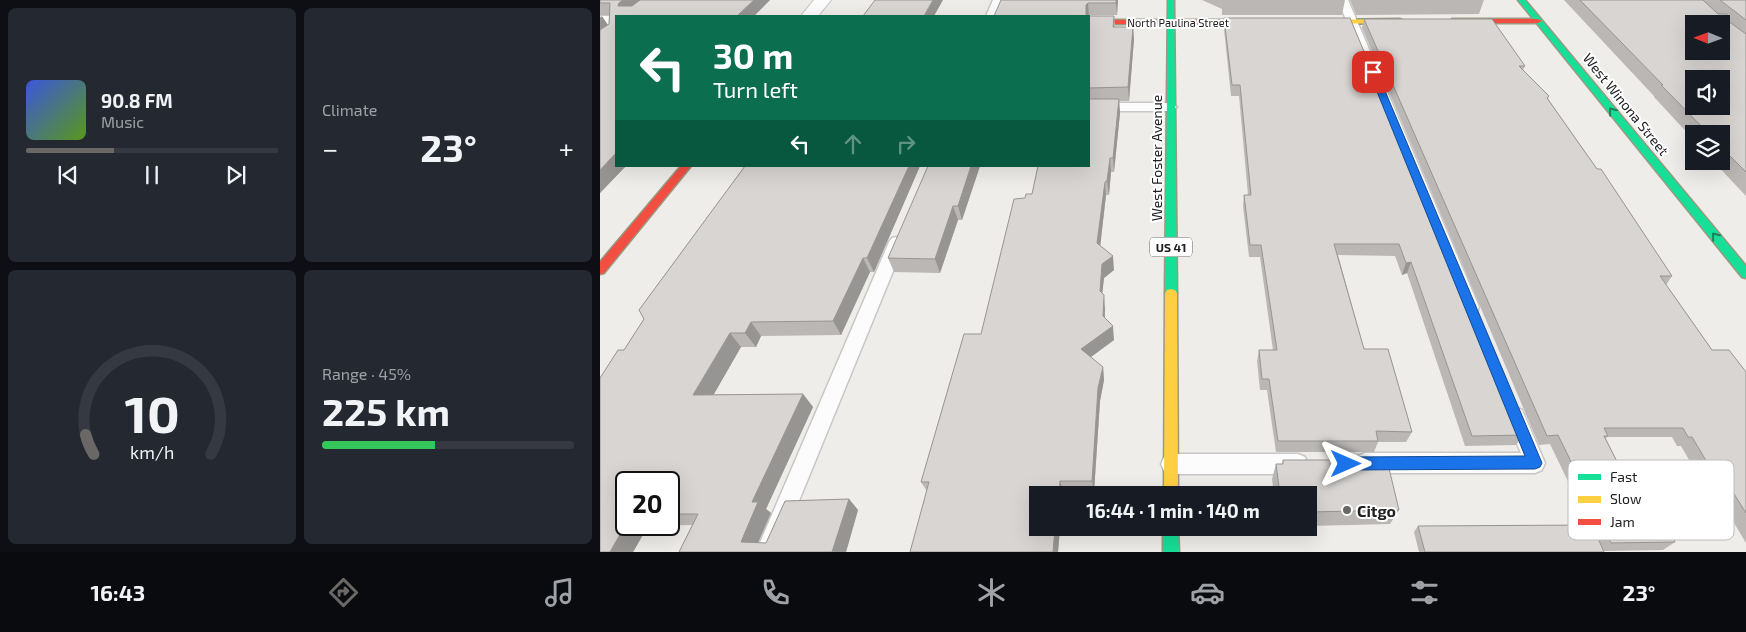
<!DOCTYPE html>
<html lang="en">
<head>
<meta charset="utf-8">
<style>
	body { margin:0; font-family:"Exo 2",sans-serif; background:#242831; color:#f1f3f6; height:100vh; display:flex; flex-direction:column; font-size:19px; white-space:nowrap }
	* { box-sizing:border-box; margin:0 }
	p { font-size:16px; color:#9ea1a6 }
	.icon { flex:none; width:28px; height:28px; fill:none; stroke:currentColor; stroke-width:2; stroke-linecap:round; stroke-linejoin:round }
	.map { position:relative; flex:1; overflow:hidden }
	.side { display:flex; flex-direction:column; gap:8px; padding:8px; background:#0d0f14; width:600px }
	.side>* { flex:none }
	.banner { position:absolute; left:15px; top:15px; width:475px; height:152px; border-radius:0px; box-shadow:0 5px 20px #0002; background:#0b6e4f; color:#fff; overflow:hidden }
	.needle { width:32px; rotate:271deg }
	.buttons { position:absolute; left:1085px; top:15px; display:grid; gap:10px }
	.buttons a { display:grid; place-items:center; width:45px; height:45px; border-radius:0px; background:#171b24; box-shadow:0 5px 20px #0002; font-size:25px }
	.speed { position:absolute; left:15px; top:471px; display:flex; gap:10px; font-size:25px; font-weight:700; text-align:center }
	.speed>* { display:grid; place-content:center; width:65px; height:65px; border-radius:50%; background:#171b24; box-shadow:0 5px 20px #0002; line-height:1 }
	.speed .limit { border:2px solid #111; border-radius:8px; background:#fff; color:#111 }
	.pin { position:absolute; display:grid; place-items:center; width:42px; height:42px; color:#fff; margin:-21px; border-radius:10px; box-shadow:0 2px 8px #0006 }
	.me { position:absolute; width:55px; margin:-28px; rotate:90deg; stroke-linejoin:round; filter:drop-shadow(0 0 4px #0008) }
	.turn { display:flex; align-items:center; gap:18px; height:105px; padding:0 15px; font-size:22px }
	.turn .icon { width:65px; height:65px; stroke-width:2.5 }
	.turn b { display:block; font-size:35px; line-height:42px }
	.lanes { display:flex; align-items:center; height:48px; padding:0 15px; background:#0003; justify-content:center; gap:25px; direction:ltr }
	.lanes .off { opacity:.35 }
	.big { font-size:38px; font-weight:700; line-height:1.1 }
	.side .card { flex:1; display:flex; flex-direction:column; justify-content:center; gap:8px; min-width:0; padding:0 18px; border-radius:8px; background:#242831 }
	.side .dial { align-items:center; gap:0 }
	.dial svg { height:130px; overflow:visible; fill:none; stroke:#363941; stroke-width:7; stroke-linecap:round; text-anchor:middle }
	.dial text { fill:#f1f3f6; stroke:none }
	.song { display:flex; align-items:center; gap:15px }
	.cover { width:60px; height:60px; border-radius:8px; background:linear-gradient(135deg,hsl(230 70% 55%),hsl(90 70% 35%)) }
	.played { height:5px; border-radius:2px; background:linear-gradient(90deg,#696867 35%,#363941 35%) }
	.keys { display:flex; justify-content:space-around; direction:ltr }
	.heat { display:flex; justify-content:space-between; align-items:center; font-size:28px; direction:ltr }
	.charge { height:8px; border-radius:4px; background:linear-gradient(90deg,#34c759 45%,#363941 0) }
	.side .tiles { flex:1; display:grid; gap:8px; grid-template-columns:repeat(2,1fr) }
	.trip { position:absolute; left:429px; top:486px; width:288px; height:50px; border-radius:0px; background:#171b24; box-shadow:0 5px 20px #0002; font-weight:700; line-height:50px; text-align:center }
	.tab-bar { display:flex; height:80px; justify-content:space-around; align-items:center; background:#090b0e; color:#9ea1a6 }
	.tab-bar .icon { width:35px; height:35px }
	.tab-bar .active { color:#696867 }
	.tab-bar b { font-size:22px; color:#f1f3f6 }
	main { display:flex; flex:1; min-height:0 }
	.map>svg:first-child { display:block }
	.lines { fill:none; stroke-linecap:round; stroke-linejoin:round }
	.lane-casing { stroke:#c8c7c6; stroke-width:3 }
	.street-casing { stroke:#c8c7c6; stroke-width:2 }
	.fast-casing { stroke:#9b9980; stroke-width:3 }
	.slow-casing { stroke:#9b9980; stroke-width:3 }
	.jam-casing { stroke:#9b9980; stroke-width:3 }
	.lane { fill:#fdfcfc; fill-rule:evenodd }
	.street { fill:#fdfcfc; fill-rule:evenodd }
	.fast { fill:#16e098; fill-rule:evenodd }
	.slow { fill:#ffcf43; fill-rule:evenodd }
	.jam { fill:#f24e42; fill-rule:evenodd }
	.wall { fill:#bab7b5; fill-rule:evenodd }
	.shaded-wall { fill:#979593 }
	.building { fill:#d8d5d2; stroke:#979593; fill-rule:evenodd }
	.oneway { stroke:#1c805c }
	.route { fill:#1a73e8; stroke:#114b97 }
	.poi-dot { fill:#696867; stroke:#fff; stroke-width:2 }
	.labels { text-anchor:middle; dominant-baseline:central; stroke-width:4; stroke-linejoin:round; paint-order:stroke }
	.far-street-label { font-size:11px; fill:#212121; stroke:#fff }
	.shield { fill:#fff; stroke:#646464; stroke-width:1 }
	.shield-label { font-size:12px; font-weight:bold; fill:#212121 }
	.street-label { font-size:14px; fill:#212121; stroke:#fff }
	.near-poi-label { font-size:16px; font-weight:bold; fill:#212121; stroke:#fff; text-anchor:start }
	.key { fill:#fff; stroke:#bcbcbc; stroke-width:1 }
	.key-label { font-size:14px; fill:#212121 }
</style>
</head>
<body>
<main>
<section class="side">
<div class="tiles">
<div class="card">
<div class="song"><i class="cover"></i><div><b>90.8 FM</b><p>Music</p></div></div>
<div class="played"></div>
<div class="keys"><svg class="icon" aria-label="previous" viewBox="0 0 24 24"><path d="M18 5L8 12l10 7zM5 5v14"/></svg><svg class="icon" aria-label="pause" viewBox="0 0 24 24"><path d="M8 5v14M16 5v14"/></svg><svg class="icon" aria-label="next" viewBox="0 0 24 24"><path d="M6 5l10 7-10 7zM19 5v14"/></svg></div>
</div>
<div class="card"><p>Climate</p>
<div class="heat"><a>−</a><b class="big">23°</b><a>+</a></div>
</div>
<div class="card dial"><svg viewBox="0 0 100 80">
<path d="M14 69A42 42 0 1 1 86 69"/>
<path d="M14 69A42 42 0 0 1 9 57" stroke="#696867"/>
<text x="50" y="56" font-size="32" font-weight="700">10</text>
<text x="50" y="72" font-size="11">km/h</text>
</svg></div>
<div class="card"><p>Range · 45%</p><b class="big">225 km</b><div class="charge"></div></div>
</div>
</section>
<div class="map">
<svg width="1146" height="552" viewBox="0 0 1146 552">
	<rect width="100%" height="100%" fill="#efedea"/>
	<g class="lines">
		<defs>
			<path id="lane" d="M393,0H403L396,16H386Z
				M738,0H748L879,307L877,312L871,313L865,312L863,307Z
				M489,103H571L577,107L571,111H489Z
				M297,237L302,238L305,242L178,552H156L289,242L292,238Z
				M915,407L922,410L945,463L942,470L935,473H765L758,470L755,463L758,456L765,453H921L905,416L908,410Z
				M571,454H698L705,457L708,464L705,471L698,474H571L564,471L561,464L564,457Z"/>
			<path id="street" d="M214,0H231L218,16H201Z
				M0,16H18H16V26H0Z"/>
			<path id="fast" d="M568,0H574L577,293L575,296H567L565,293Z
				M918,0H925L1146,266V278L1142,277Z
				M563,528H578L579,552H563Z"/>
			<path id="slow" d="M800,19L804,21L803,23L713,24L709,22L713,20Z
				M571,289L575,290L577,293L578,495H564L565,293L567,290Z"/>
			<path id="jam" d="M852,19H938L942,21L938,23H855L851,21Z
				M489,20H662L666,22L662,24H489Z
				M81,166H91L4,273L0,274V262Z"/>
		</defs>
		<use href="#lane" class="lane-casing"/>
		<use href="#street" class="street-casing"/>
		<use href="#fast" class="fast-casing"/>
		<use href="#slow" class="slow-casing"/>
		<use href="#jam" class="jam-casing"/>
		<use href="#lane" class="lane"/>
		<use href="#street" class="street"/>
		<use href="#fast" class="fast"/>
		<use href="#slow" class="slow"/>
		<use href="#jam" class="jam"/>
	</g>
	<path class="wall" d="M0,0H170L154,16H16L26,166L0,193V16L8,25L9,24L10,15H0Z
		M401,0H518L517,15H489L488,16H514L515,27H533L534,39L529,101H519L520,113L514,172H511L509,195H506L500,246L514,270L504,278L502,294L505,309V319L514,340L490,357L503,367L504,380L500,401L494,492L464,493L463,495H438V528H460L458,552H310L327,491L321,482L381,334L425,198L432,194L489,166V16Z
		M602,0H745L742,15H622V9Z
		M750,0H884L879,14L756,15Z
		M964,0H1146V196L1113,161H1121V134H1094V140L1054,97V96Z
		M624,18H750L924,435L916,445L865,446L807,273L802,275L795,256L738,255L764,349L812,432L806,442H778L774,452H676L667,390H660L657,361L659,350H673L660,257H649L643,206L644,195H648L639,96H631L624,29Z
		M764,19L925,66L923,70L949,96L948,99L1072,276L1066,285L1112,350L1146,372V543L1119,498H1111L1081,446H1077L1072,437H1007L1006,439L1035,497L1075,542L1063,550L1004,551V552H819L814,532L818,526L989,525L950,444L939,445L762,28Z
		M145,166H320L274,272H270L241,335L161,336L156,347H141L113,395L203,394L213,407L166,509L171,513L158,543H166L185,501L249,499L258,510L246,552H79L92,525L48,526L33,552H0V378L18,350H24L44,319L39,310ZM26,482H69V525H26Z
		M380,166L362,220H358L340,273L294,272L288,258Z
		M683,460L799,510L790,524L708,526V495H674L672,479L676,464H682Z"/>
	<path class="shaded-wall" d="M23,0H43L26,15L18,6L19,3Z
		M154,0H170L154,16H137Z
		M333,0H343L334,16H324Z
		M516,0H518L517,15L516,3Z
		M488,3L489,15L486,16V5Z
		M2,16L10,28L0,35V18Z
		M533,27L534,39L529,101L528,87Z
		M519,99L520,113L514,172L513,158Z
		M16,153V166H26L0,193V170Z
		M510,158L511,172L509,195L507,181Z
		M309,166H320L274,272L267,258Z
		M371,166H380L362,220L358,206Z
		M505,182L506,195L499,257L497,243Z
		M353,206L358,220L340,273L335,259Z
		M513,256L514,270L504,278L501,305L500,291L502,264Z
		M263,258L270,272L241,335L233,321Z
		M811,262L807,273L802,275L806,263Z
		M504,295L505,309L504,330L503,316Z
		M151,322L161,336L156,347L145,333Z
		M513,326L514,340L483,363L481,349Z
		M130,333L141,347L106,408L93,395Z
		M503,367L504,380L500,401L494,492L492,481L498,388Z
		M203,394L213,407L166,509L171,513L154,552L141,542L152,502Z
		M460,481L464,493L463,495H459Z
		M249,499L258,510L246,552H232Z
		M26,524V525H46L48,526L33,552H10Z
		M455,528H460L458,552H453Z"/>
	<path class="building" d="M0,0H23L19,3L18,6H32L40,0H154L137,16H16V153L0,170V30L9,24L10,3H0Z
		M275,0H333L324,16H263Z
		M401,0H516V3H488L486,5V16H514L513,27H533L528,87L489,88V16H394Z
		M980,0H1103L1118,14H1127L1128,21L1146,34V172L1121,147V134H1109L1061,85H1063ZM1094,24H1121V51H1094ZM1094,79H1121V106H1094Z
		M1120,0H1146V20Z
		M624,18H750L924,435L872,436L811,262L806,263L799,244H734L764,349H788L812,432L776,431L778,441H678L669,379H662L659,350H677L661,245H650L644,195H651L640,85H632Z
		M764,19H892L925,66H919L949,96L947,98L997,169H1001L1072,276H1060L1112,350H1129L1146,372V513L1131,489H1123L1092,437H1088L1083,428H1004L1008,436H1004L1035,497H1051L1075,542L1011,543L958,435L947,436Z
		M489,99H519L513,158H510L507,181L505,182L497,243L513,256L502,264L500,291L504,295L503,316L513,326L481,349L503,367L498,388L492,481H460L459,495H438V528H455L453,552H310L329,482H321L364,334H381L414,199L425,198L426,194H432L438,166H489Z
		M145,166H309L267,258H263L233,321L151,322L145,333H130L93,395L203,394L152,502H158L141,542L166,543L185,501L249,499L232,552H79L98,514H69V482H26V524L10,552H0V378L18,350H24L44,319L39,310Z
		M328,166H371L358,206H353L335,259L288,258Z
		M683,460H787L799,510L708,512V495H680L676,464H683Z
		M992,525L1004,552H825L818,526Z"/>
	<defs><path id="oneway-chevron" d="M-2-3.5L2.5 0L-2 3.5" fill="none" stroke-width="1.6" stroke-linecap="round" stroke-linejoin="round" transform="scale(1.25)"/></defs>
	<g class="oneway">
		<use href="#oneway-chevron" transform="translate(1012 111) rotate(-129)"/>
		<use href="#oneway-chevron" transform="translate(1115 236) rotate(-129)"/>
	</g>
	<path class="route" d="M771,70L777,72L942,463L940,467L935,469L746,470L741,468L739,464L741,459L746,457L925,456L769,72Z"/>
	<circle class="poi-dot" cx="747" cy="510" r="5"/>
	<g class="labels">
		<g class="far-street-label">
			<text x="578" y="22">North Paulina Street</text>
		</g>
		<rect class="shield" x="550" y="237.5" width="42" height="19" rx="4"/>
		<g class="shield-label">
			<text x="571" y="247">US 41</text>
		</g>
		<g class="street-label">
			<text transform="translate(1026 104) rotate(51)">West Winona Street</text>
			<text transform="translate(556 158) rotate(-90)">West Foster Avenue</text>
		</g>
		<g class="near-poi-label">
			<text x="757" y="510">Citgo</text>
		</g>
	</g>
	<rect x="968" y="460" width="166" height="80" rx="8" class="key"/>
	<rect x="978" y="474" width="23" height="6" fill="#16e098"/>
	<rect x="978" y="496" width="23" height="7" fill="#ffcf43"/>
	<rect x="978" y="519" width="23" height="6" fill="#f24e42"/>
	<g class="key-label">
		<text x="1010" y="482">Fast</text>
		<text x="1010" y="504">Slow</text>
		<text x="1010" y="527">Jam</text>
	</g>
</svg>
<div class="buttons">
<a><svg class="needle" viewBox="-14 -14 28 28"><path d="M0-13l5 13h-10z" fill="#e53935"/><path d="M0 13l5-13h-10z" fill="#9ea1a6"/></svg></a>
<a><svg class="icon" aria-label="sound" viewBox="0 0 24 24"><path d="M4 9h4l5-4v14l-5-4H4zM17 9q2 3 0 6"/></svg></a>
<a><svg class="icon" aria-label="layers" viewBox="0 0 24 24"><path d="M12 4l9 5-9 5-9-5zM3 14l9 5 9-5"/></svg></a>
</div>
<div class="speed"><div class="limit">20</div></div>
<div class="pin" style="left:773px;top:72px;background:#d93025"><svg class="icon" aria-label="arrive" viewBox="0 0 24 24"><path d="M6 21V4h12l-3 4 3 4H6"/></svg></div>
<svg class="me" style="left:746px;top:464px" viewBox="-20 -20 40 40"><path d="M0-17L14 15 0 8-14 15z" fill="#1a73e8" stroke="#fff" stroke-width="4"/></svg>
<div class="trip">16:44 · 1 min · 140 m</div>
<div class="banner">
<div class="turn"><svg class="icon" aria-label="left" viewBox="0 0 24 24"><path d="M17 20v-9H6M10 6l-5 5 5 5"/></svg><div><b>30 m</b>Turn left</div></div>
<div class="lanes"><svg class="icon" aria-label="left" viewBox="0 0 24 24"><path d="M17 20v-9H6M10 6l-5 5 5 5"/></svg><svg class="icon off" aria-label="ahead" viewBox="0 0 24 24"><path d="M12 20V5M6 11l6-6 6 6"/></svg><svg class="icon off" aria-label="right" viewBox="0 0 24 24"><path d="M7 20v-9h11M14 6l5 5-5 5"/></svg></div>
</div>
</div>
</main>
<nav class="tab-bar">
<b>16:43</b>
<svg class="icon active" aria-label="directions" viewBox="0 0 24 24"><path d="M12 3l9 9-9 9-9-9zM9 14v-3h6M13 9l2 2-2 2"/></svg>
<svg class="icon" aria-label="music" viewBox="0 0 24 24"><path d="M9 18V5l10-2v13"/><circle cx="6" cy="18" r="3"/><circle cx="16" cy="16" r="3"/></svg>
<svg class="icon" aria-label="phone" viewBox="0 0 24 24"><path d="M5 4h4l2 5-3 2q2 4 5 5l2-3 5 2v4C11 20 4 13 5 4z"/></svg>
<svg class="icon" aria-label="climate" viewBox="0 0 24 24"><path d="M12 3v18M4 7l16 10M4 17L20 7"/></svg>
<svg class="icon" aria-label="car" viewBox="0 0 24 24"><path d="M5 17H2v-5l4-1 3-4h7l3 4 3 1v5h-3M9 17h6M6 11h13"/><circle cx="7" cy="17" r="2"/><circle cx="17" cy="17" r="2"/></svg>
<svg class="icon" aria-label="filters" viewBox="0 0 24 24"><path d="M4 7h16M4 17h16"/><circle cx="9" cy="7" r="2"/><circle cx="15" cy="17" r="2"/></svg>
<b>23°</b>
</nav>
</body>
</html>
